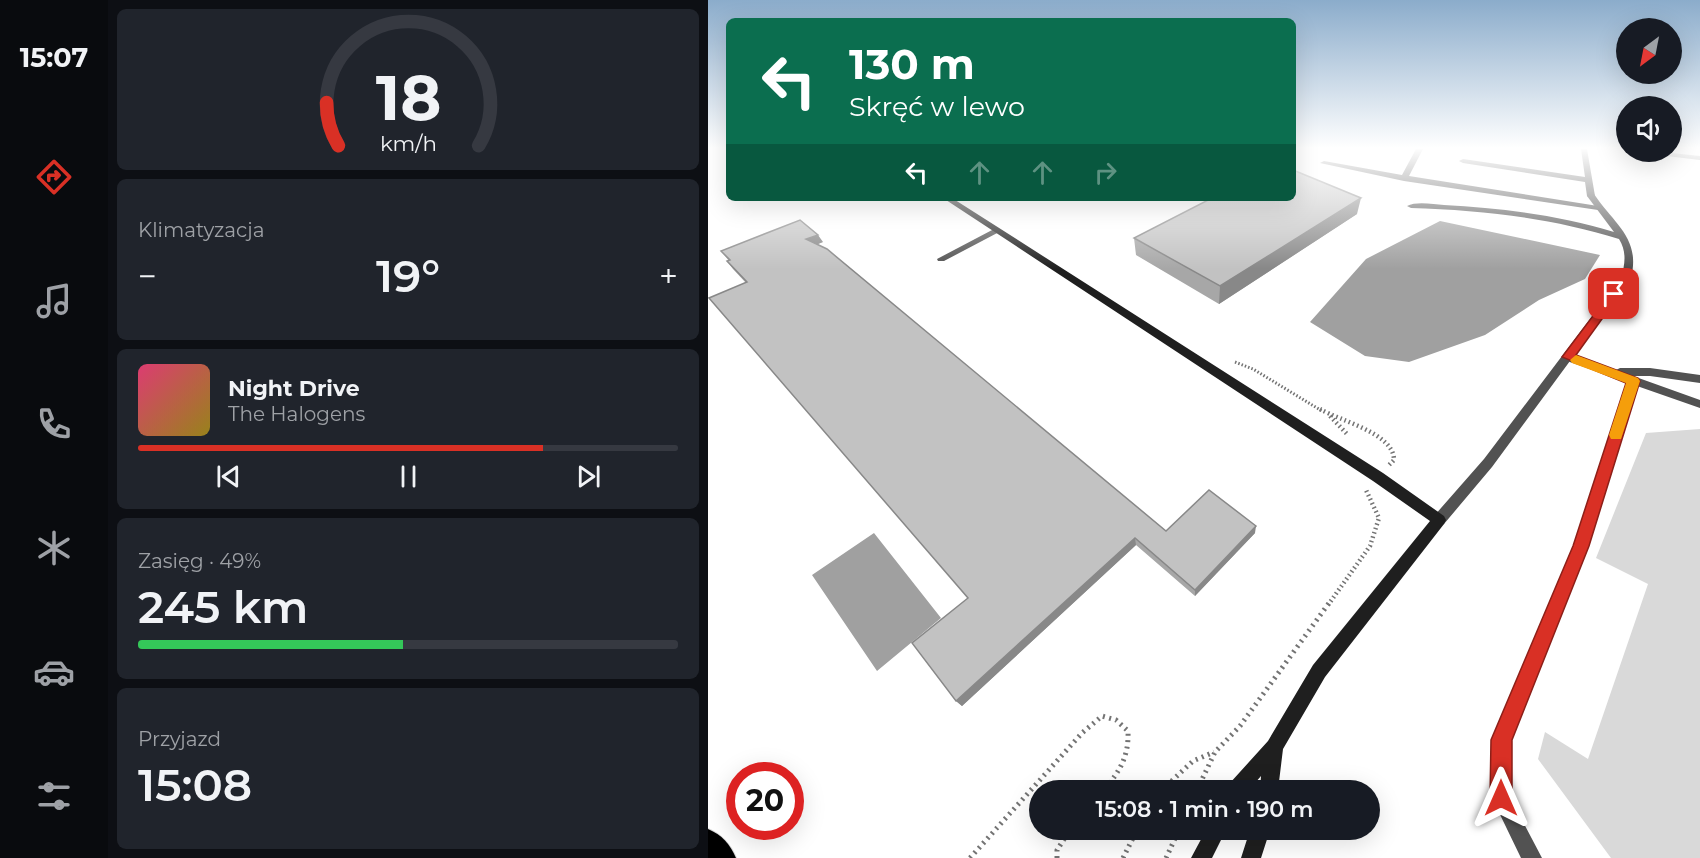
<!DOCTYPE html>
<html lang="pl">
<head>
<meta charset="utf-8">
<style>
	body { margin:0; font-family:Montserrat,sans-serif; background:#20242c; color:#f1f3f6; height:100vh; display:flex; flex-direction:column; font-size:22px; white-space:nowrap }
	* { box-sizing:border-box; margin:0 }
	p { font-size:20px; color:#9ea1a6 }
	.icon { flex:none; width:33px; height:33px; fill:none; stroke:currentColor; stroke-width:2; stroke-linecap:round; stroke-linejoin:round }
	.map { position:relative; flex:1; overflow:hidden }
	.panel { display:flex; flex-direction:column; gap:9px; padding:9px; background:#0d0f14; width:600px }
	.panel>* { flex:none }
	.banner { position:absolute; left:18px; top:18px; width:570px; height:183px; border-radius:9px; box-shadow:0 6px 24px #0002; background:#0b6e4f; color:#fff; overflow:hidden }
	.needle { width:39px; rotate:212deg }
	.tools { position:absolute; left:908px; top:18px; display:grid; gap:12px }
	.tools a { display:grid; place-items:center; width:66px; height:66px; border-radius:50%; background:#171b24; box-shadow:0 6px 24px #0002; font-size:30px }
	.speed { position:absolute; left:18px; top:762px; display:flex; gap:12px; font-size:30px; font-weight:700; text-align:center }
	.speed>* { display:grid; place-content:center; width:78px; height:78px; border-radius:50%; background:#171b24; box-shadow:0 6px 24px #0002; line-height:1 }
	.speed .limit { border:9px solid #d22; background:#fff; color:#111 }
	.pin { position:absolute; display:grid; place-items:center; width:51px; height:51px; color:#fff; margin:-26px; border-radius:12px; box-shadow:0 3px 9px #0006 }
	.me { position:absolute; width:66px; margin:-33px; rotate:0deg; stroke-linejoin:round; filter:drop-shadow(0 0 4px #0008) }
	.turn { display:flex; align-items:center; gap:21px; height:126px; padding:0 24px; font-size:27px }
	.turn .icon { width:78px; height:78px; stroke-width:2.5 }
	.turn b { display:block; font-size:42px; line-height:51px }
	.lanes { display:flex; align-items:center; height:57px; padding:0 24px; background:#0003; justify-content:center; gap:30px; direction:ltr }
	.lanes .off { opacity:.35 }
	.big { font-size:45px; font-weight:600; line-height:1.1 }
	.panel .widget { flex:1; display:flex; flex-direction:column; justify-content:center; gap:9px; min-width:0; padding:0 21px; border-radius:9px; background:#20242c }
	.panel .dial { align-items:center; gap:0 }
	.dial svg { height:156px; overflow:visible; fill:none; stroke:#363941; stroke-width:7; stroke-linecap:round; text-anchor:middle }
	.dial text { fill:#f1f3f6; stroke:none }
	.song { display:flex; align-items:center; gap:18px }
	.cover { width:72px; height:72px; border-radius:9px; background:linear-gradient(135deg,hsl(340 70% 55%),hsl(50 70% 35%)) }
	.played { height:6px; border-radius:3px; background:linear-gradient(90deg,#d93025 75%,#363941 75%) }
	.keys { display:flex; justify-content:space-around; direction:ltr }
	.heat { display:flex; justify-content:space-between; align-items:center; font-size:33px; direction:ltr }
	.charge { height:9px; border-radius:4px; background:linear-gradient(90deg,#34c759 49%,#363941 0) }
	.trip { position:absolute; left:321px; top:780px; width:351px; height:60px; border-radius:30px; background:#171b24; box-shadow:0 6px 24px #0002; font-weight:600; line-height:60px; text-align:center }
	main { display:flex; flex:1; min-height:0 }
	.tab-bar { display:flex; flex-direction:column; width:108px; justify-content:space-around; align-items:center; background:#090b0e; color:#9ea1a6 }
	.tab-bar .icon { width:42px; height:42px }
	.tab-bar .selected { color:#d93025 }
	.tab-bar b { font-size:27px; color:#f1f3f6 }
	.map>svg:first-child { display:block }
	.green { fill:#d9d9d9 }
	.water { fill:#a0a0a0 }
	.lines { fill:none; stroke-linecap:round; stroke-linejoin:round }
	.highway-casing { stroke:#dbdbdb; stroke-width:2 }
	.path-far2 { stroke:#747474; stroke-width:3; stroke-dasharray:1.5 2; stroke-linecap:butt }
	.path-far1 { stroke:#747474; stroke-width:4.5; stroke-dasharray:1.5 3; stroke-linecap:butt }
	.path { stroke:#747474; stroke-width:5; stroke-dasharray:2 4.5; stroke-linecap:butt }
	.lane { fill:#525252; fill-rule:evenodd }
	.street { fill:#525252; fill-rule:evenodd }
	.secondary { fill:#1f1f1f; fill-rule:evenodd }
	.highway { fill:#000; fill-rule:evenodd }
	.wall { fill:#a7a7a7 }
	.shaded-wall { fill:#888 }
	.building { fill:#c2c2c2; stroke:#888; stroke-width:1.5 }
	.route { fill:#d93025; stroke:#8d1f18; stroke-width:1.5 }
	.slow { fill:#f59e0b }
</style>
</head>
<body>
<main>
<nav class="tab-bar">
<b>15:07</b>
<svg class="icon selected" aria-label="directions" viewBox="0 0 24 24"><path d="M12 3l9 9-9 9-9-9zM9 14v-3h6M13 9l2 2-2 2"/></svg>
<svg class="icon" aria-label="music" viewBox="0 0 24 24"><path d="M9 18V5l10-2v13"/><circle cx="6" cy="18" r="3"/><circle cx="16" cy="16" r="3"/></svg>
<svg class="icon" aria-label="phone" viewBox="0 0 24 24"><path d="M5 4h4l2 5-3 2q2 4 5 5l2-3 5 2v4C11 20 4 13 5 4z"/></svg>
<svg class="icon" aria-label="climate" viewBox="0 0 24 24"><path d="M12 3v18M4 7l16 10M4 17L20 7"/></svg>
<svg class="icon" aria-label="car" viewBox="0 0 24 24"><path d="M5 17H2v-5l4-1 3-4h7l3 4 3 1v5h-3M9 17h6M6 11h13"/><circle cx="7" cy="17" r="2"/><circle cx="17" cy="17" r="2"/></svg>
<svg class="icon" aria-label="filters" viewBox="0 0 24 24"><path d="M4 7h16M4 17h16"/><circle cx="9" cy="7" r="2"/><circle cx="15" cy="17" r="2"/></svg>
</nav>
<section class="panel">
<div class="widget dial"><svg viewBox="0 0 100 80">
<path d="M14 69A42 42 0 1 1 86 69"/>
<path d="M14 69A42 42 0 0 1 8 47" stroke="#d93025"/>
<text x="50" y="56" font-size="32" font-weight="700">18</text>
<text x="50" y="72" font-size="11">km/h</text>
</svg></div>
<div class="widget"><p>Klimatyzacja</p>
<div class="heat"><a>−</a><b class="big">19°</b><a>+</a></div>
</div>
<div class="widget">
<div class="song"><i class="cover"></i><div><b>Night Drive</b><p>The Halogens</p></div></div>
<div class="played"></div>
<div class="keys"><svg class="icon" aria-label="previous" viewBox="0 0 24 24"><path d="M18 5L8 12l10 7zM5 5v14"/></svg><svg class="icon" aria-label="pause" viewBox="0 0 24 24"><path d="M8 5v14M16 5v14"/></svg><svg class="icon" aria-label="next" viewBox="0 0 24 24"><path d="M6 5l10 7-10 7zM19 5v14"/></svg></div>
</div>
<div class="widget"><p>Zasięg · 49%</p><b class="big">245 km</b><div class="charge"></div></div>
<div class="widget"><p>Przyjazd</p><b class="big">15:08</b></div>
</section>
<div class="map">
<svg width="992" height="858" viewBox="0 0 992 858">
	<rect width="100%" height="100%" fill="#fff"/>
	<path class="green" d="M992,429V858H903L830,759L837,732L880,759L940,584L888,558L938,433Z"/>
	<path class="water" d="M732,221L892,255L877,279L831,300L777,335L701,362L657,356L602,322L658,259Z
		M166,533L233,618L169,671L104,575Z"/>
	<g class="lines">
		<defs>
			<path id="highway" d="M0,829C14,835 22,844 28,858H0Z"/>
		</defs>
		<use href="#highway" class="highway-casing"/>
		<path class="path-far2" d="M527,362L545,369L614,411"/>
		<path class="path-far1" d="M612,409C632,421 686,433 686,460L681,465
			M622,416L639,434
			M620,605L662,546L671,518L658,490"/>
		<path class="path" d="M454,790L485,761L506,752
			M489,790L507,752L532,726L621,603
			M262,858L374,733L394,716L408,720L420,731C421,756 412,771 396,790
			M349,858V850L362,830
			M415,858L429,830
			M458,858L471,830"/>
		<path class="lane" d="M708,149H715L701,176L890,206L894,208L890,210L696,181L612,163L616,161L694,175Z
			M873,149H879L887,196L883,198L879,196L877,182L755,163L751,161L755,159L877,177Z
			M939,152H955L992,156V160L942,154Z
			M286,229L293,231L236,261H230L229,259Z
			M860,353L908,370L912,368H942L992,375V383L942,376H925L992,400V408L929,386L880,546L803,739L802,797L834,858H813L784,798L785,739L866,546L919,382L856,360L855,357Z"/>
		<path class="street" d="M880,194H886C906,224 933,238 923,278L784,467L736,524L731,526L726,524L724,520L726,516L776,459L913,278C917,264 919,252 911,239C843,218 774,210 703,208L699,206C708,201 725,204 736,205C793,208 851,215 906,232L879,196Z"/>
		<path class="secondary" d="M235,198H244L675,473L736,516L738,520L736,524L617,677L575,749L570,790H552L553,776L541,790H520L522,783L560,741L605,665L722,521L665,481Z
			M498,830H518L504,858H483Z
			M542,830H562L553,858H533Z"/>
		<use href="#highway" class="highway"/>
	</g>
	<path class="wall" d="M649,214L511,304L428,255L426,238Z
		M115,242L109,244L458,531L547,533L487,596L428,545L254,706L248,701L260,598L38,283L25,269L19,261H21L13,251Z"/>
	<path class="shaded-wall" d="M653,198L649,214L511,304L512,286Z
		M110,235L115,242L103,247L98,239Z
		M548,526L547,533L487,596V590Z
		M427,538L428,545L254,706L248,701Z"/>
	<path class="building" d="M585,170L653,198L512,286L426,238L504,198H585Z
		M92,220L110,235L98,239L119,249L458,531L501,490L548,526L487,590L427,538L248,701L204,643L260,598L1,298L39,282L19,261L22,260L13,251Z"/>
	<linearGradient id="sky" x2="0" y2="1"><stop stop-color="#8baccb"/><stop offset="0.55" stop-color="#fff"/><stop offset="1" stop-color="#fff" stop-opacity="0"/></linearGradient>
	<rect width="992" height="269" fill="url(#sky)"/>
	<path class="route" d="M903,292L912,294L868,355L930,378L932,381L881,546L804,740V798L801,806L793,809L785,806L782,798L783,740L865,546L918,383L854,357Z"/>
	<path class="slow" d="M868,355L930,378L932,381L913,439H903L901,435L918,383L864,363L862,360Z"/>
</svg>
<div class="tools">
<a><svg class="needle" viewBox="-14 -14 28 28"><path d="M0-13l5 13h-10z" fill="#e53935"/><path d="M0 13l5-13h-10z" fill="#9ea1a6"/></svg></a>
<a><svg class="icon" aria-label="sound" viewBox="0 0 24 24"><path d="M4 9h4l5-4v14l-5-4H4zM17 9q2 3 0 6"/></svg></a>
</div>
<div class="speed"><div class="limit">20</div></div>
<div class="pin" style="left:906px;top:294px;background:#d93025"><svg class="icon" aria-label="arrive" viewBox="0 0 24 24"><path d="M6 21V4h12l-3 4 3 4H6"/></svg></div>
<svg class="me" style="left:793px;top:798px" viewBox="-20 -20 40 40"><path d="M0-17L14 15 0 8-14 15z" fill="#d93025" stroke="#fff" stroke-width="4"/></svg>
<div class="trip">15:08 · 1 min · 190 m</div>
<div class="banner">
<div class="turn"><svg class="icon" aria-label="left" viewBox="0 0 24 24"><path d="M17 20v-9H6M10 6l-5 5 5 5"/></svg><div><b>130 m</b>Skręć w lewo</div></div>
<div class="lanes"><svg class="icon" aria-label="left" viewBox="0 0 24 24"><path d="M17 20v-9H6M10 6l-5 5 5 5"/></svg><svg class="icon off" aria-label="ahead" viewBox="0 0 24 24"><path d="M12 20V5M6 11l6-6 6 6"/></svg><svg class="icon off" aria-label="ahead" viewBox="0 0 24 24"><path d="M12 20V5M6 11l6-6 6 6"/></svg><svg class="icon off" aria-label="right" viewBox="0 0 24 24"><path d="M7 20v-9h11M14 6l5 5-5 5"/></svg></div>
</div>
</div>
</main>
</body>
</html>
